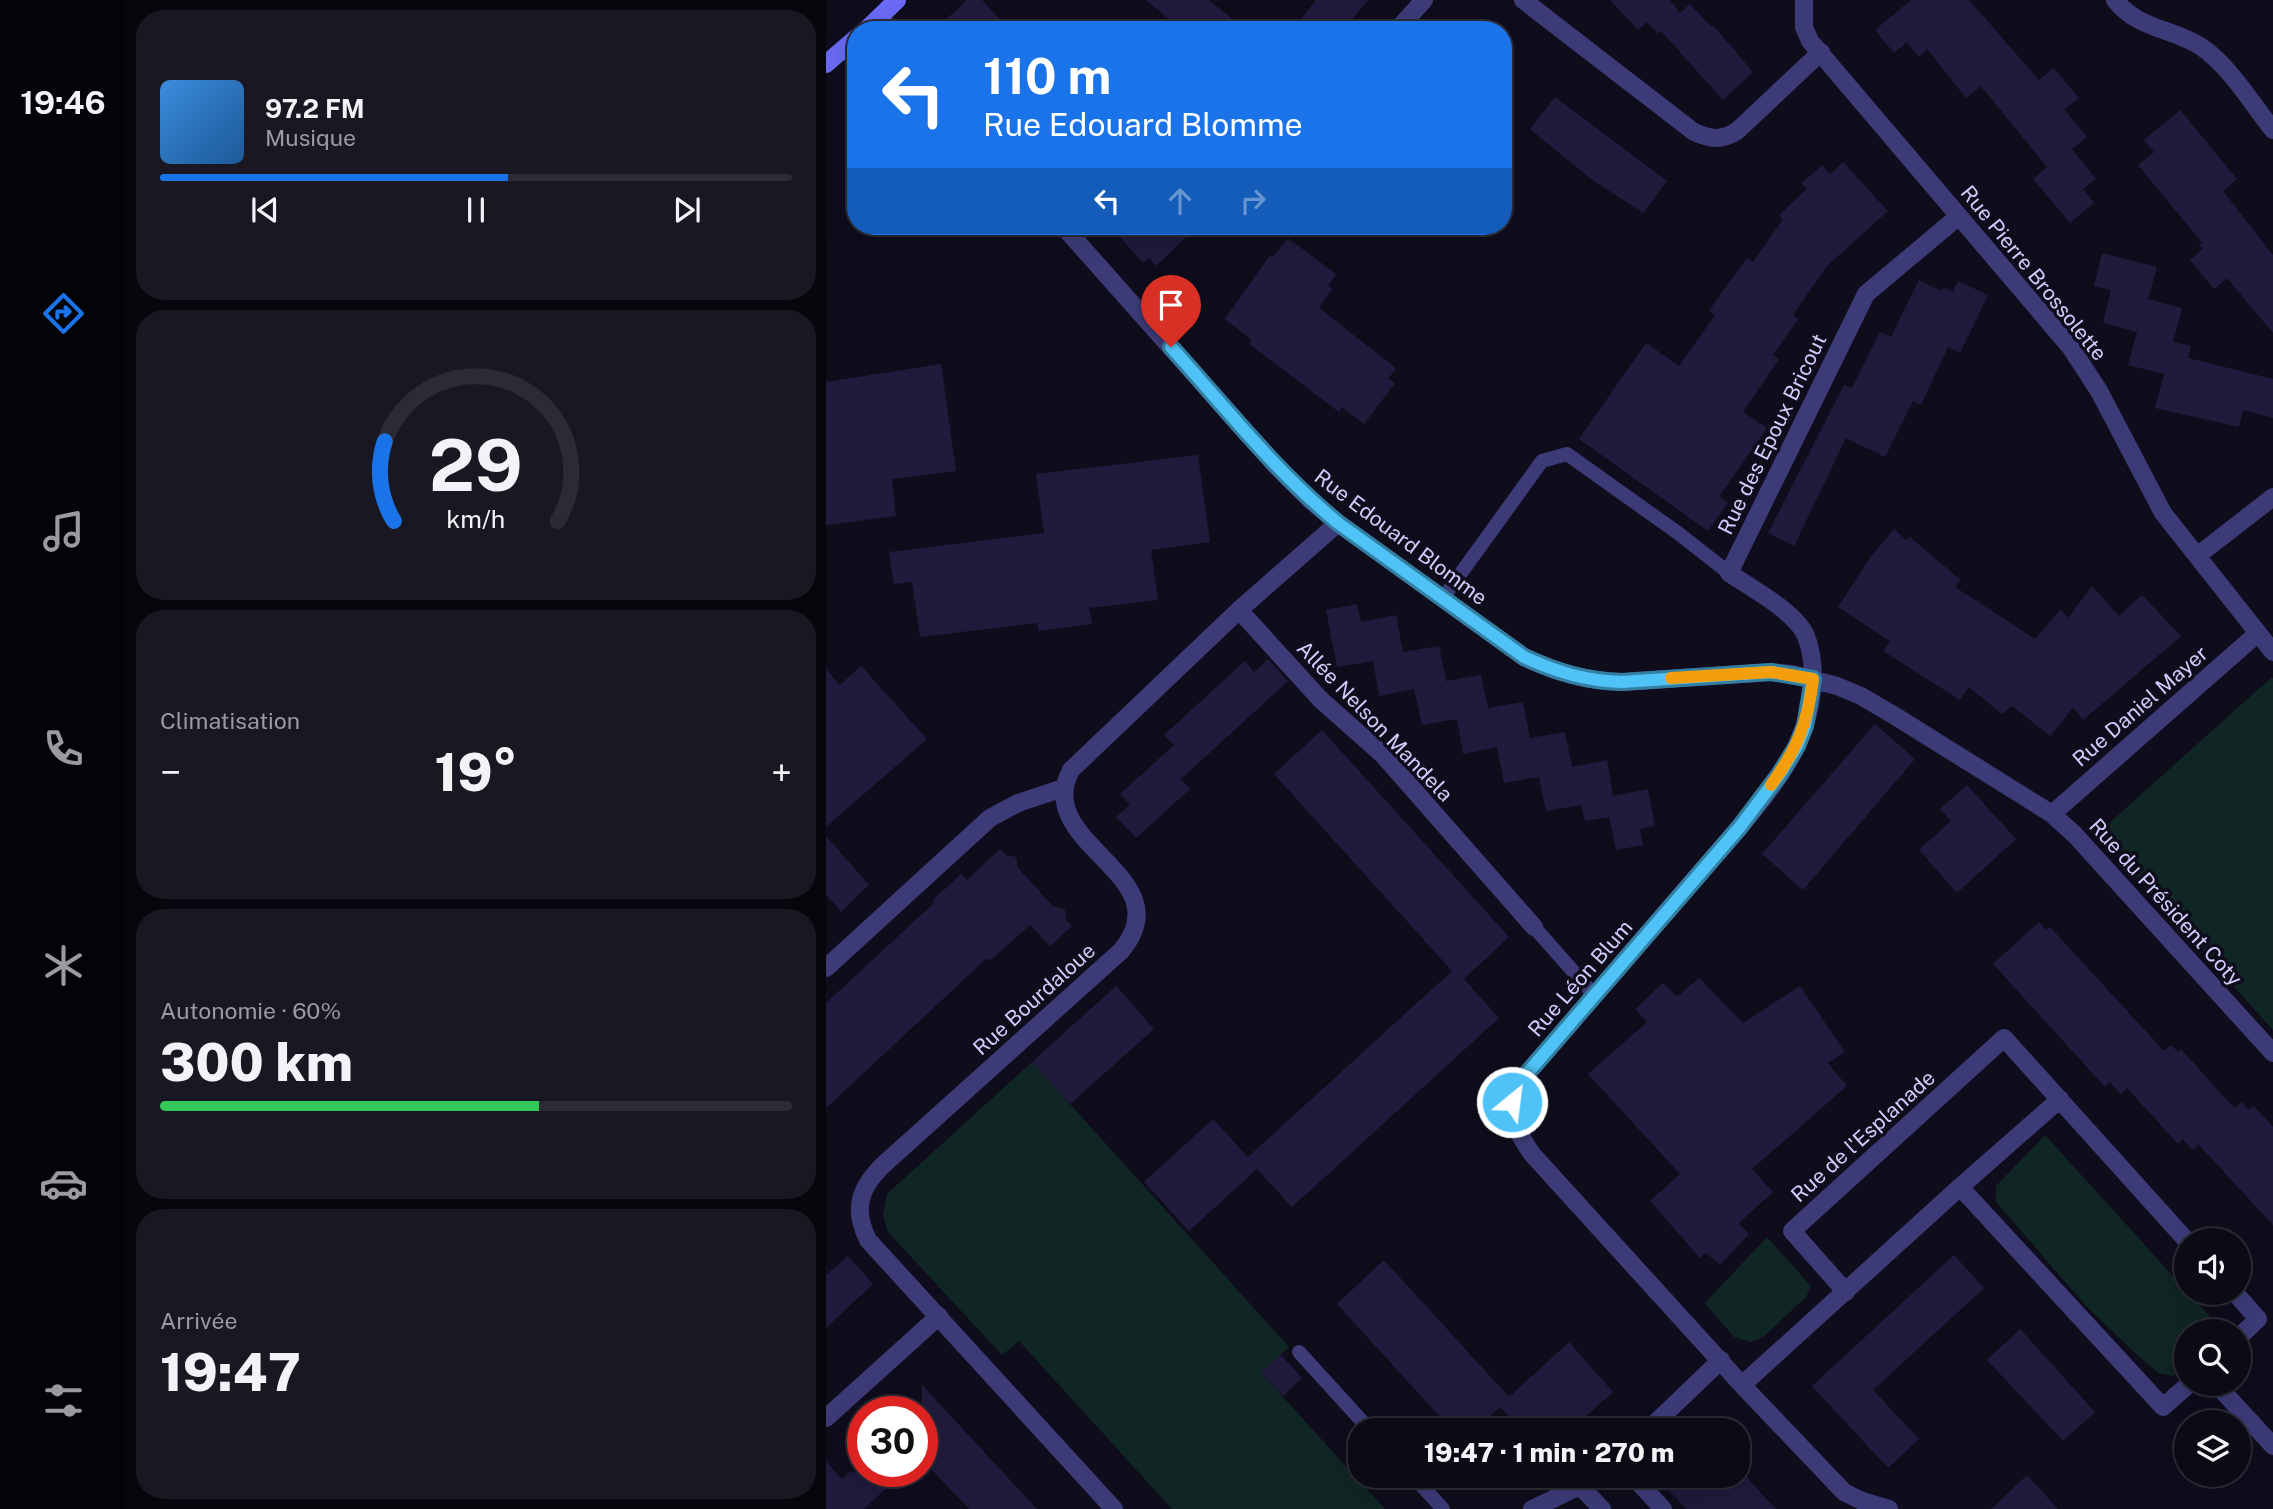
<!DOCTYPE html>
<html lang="fr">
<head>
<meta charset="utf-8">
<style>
	body { margin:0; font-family:"Public Sans",sans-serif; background:#191822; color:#f1f3f6; height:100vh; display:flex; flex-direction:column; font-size:26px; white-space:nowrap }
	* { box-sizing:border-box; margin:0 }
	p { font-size:23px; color:#9a9aa0 }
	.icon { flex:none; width:38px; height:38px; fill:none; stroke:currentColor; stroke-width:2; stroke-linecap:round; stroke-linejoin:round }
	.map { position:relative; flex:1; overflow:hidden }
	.drawer { display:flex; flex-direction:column; gap:10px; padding:10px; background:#06060c; width:700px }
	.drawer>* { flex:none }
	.top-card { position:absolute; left:21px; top:21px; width:665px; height:214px; border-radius:28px; box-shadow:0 7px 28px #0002,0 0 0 2px #2b2b34; background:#1a73e8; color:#fff; overflow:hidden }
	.buttons { position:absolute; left:1348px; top:1228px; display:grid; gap:14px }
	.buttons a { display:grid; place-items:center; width:77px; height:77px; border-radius:50%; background:#0b0a15; box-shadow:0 7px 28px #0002,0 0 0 2px #2b2b34; font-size:35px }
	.speed { position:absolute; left:21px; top:1396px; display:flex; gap:14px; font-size:35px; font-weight:700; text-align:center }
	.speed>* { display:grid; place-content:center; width:91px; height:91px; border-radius:50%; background:#0b0a15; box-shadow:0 7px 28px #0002,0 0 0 2px #2b2b34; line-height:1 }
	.speed .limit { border:10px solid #d22; background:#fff; color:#111 }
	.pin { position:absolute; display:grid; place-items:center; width:60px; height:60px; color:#fff; margin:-72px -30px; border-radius:50% 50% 50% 0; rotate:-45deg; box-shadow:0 0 7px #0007 }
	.pin .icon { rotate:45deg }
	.me { position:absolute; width:77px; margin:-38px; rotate:29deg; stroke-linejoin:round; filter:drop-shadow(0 0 5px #0008) }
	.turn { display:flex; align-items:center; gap:24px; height:147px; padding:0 21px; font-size:32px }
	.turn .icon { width:91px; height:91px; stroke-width:2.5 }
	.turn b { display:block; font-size:49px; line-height:60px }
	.lanes { display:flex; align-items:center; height:66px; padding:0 21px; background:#0003; justify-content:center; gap:35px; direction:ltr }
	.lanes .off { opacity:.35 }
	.big { font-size:52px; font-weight:800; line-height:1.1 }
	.drawer .card { flex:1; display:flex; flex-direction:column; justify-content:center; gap:10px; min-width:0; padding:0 24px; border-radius:28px; background:#191822 }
	.drawer .dial { align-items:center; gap:0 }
	.dial svg { height:182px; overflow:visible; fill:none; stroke:#2b2b34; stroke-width:7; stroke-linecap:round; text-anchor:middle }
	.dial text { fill:#f1f3f6; stroke:none }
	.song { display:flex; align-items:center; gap:21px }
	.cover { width:84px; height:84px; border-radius:10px; background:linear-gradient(135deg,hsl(210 70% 55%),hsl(210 70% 35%)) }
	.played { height:7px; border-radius:4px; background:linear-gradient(90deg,#1a73e8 55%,#2b2b34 55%) }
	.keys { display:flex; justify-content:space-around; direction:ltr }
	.heat { display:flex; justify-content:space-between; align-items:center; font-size:38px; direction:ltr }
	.charge { height:10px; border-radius:5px; background:linear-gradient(90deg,#34c759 60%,#2b2b34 0) }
	.trip { position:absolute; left:522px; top:1418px; width:402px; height:70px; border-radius:28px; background:#0b0a15; box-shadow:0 7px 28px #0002,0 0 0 2px #2b2b34; font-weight:800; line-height:70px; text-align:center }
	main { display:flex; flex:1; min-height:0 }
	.tabs { display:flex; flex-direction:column; width:126px; justify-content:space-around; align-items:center; background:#040408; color:#9a9aa0 }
	.tabs .icon { width:49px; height:49px }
	.tabs .current { color:#1a73e8 }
	.tabs b { font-size:32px; color:#f1f3f6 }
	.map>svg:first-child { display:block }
	.green { fill:#102624 }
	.building { fill:#201a3c }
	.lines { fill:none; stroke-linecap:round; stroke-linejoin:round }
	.lane { stroke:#3c3b78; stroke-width:14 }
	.street { stroke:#3c3b78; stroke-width:18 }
	.secondary { stroke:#6a6af4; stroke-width:18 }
	.route-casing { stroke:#337fa1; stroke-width:18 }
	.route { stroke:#4fc3f7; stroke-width:12 }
	.slow { stroke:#f59e0b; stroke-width:12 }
	.labels { text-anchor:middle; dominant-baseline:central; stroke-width:7; stroke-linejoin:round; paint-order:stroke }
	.street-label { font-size:21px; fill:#d0ccfb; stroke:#0f0d1c }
</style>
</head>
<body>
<main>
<nav class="tabs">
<b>19:46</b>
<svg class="icon current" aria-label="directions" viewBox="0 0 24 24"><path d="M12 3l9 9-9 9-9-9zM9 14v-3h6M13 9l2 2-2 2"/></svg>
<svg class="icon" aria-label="music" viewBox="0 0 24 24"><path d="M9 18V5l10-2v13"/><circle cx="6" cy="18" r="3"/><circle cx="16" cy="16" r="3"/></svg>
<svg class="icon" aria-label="phone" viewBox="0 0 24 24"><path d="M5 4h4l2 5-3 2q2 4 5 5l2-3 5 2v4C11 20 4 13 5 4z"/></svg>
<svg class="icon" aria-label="climate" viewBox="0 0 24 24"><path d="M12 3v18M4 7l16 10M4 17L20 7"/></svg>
<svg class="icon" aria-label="car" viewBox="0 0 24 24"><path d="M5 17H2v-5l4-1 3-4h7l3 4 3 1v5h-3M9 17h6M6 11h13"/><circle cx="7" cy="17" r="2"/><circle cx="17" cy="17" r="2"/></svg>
<svg class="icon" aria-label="filters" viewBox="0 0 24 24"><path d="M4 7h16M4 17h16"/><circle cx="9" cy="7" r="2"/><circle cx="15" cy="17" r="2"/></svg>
</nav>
<section class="drawer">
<div class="card">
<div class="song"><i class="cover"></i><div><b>97.2 FM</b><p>Musique</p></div></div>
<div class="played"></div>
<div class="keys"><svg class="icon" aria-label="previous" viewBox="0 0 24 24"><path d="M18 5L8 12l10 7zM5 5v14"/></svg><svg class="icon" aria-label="pause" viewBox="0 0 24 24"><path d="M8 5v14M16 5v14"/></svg><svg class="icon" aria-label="next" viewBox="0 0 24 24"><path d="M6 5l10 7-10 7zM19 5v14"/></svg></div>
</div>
<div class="card dial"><svg viewBox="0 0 100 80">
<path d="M14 69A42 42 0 1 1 86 69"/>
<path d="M14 69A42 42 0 0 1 10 34" stroke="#1a73e8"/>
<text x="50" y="56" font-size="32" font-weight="700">29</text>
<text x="50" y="72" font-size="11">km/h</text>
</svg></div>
<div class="card"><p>Climatisation</p>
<div class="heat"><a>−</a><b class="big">19°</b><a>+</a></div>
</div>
<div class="card"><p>Autonomie · 60%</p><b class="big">300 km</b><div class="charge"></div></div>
<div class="card"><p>Arrivée</p><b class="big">19:47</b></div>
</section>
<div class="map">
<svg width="1447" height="1509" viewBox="0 0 1447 1509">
	<rect width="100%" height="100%" fill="#0f0d1c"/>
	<path class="green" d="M1446,677L1447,679V1030L1271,834Z
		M206,1062L463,1347L435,1373L559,1509H346L193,1341L176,1355L62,1232L57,1215L61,1194Z
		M1219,1135L1397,1331L1360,1332V1370L1347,1376L1332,1373L1308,1352L1260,1306L1170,1202V1186Z
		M941,1237L985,1286L980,1297L937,1337L925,1342L908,1337L879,1303Z"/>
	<path class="building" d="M141,0H156L183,30H109Z
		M320,0H383L420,30H356Z
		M490,0H542L518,30H466Z
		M784,0H844L854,13L864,4L885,27L887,25L927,72L897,100L835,31L831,33L821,22L812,30Z
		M1085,0H1143L1213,80L1228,68L1253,98L1238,109L1261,137L1246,149L1270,179L1257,189L1268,203L1244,223L1207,179L1221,167L1155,86L1140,98L1101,49L1093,57L1081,42L1068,53L1049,30Z
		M729,97L841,181L817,213L765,179L704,129Z
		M1354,110L1411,179L1397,191L1447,255V333L1401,278L1388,289L1364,260L1377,249L1372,243L1377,244L1312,165L1328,152L1318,140Z
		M1017,162L1062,211L1001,266L967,315L972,319L947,355L953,359L917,412L941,428L893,497L902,503L882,531L753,439L820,343L853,366L889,315L883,311L898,289L921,258L927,262L957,219L953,215L981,189L976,183L996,165L1004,174Z
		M284,226H372L330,266L323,258L317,263Z
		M462,238L510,274L502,286L506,289L493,308L570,368L562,379L569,383L538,424L516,407L513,412L423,344L426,340L399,319L444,255L447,257Z
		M1276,253L1331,267L1322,299L1356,308L1347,342L1365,346L1362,358L1447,379V418L1417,410L1413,427L1329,408L1338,374L1302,365L1311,332L1277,323L1285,290L1268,286Z
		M1093,280L1115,291L1117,287L1127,292L1132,281L1162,295L1134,353L1122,347L1095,405L1087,401L1059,457L1020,438L968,546L942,533L1018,385L1026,388L1054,332L1065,337Z
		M115,364L130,471L66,479L70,516L0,525V382Z
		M372,455L384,542L325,550L332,600L263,608L266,624L213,631L211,623L94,637L86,582L68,584L63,552L218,533L210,474Z
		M1068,529L1080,540L1084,537L1135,580L1129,587L1209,639L1235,609L1242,618L1266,586L1293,616L1316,595L1355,636L1257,720L1247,708L1224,736L1186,706L1176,714L1143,687L1134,700L1057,651L1064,641L1012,607L1045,556Z
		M531,604L535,622L570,615L577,652L613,646L620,681L655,675L662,708L697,702L704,738L739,732L746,767L781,760L787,796L822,789L829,826L814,829L817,845L790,850L783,817L759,821L755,805L720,811L713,777L678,783L671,747L637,754L631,719L596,725L588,689L553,696L547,661L511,667L500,610Z
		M442,659L462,681L355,779L364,789L310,838L290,817L304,805L294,794L348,745L338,735L419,661L428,672Z
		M35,666L101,739L0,827V669L14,685Z
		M1049,724L1089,759L977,890L936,854Z
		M496,730L683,937L638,979L673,1018L466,1207L431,1169L363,1231L318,1182L387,1119L422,1157L626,971L448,774Z
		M1141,785L1190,839L1131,893L1093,850L1125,821L1114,809Z
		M0,836L43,885L15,912L0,894Z
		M174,849L180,855L190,857L192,868L227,906L239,910L240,920L246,926L224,946L204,925L164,961L161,958L0,1108V1003L109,902L107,900L135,874L141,880Z
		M1213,922L1220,930L1224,927L1338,1051L1345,1045L1352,1052L1355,1049L1408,1108L1416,1102L1423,1110L1428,1106L1447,1127V1225L1373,1145L1367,1150L1357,1139L1352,1144L1301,1088L1295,1094L1284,1082L1279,1087L1167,964Z
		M873,978L917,1023L974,986L1019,1052L1002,1063L1021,1086L926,1169L947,1192L913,1223L923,1234L894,1265L880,1253L874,1258L824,1201L854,1174L762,1074L821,1022L809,1009L837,983L851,997Z
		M290,986L328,1029L244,1104L206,1062Z
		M1128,1255L1158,1288L1047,1390L1093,1439L1062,1468L986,1386Z
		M22,1256L47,1284L0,1328V1275Z
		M558,1260L683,1397L743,1342L787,1392L745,1430H696L674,1407L649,1430H626L511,1304Z
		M1194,1329L1269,1412L1237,1441L1161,1360Z
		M455,1355L476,1378L457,1396L435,1373Z
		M96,1385L147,1440L211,1509H143L96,1460Z
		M0,1461L16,1479L24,1472H78L38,1509H0Z
		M912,1468L950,1509H860L829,1475H912Z
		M1201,1475L1232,1509H1165Z"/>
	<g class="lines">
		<path class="lane" d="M617,598L716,461L741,454L852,533L903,573
			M708,927L769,996
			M473,1352L544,1430
			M586,1475L617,1509"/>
		<path class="street" d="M697,0L868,132C884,139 895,141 911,131L995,52
			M978,0V27L984,41L1245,348L1273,391L1337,513L1447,652
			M1289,0C1312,30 1348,28 1377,48C1404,67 1427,105 1447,130
			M54,17L65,30
			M571,30L598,0
			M237,226L452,468L483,499L512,523L698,657C730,672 760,681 796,682L945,672L966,674L1011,686L1035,696L1069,716L1226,814L1249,835L1447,1053
			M1371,556L1447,497
			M413,610L495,700L557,755L708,927
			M1226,814L1432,633
			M0,968L164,818L192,803L237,788
			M1134,1187L1234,1099
			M1020,1292L966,1231L1178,1038L1361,1241
			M1409,1293L1432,1319L1412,1338
			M1390,1384L1447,1446
			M916,1385L1134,1187L1337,1407L1363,1384
			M0,1418L113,1316
			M822,1430L895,1360
			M806,1475L837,1509
			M754,1486L776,1509
			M288,1509L42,1240C27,1210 33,1189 56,1166L295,951C359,875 205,845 245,770L413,610L512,523
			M706,1509L754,1486L769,1475
			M1063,1509L1036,1501L1018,1492L916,1385L706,1154C687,1126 678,1108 698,1077C757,1009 816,941 875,872C905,836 952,787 971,745C986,713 993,670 980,636C970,612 925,588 903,573L1040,294L1133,216"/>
		<path class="secondary" d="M40,30L71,0
			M0,64L30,38"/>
	</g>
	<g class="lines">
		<defs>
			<path id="route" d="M345,347C399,407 449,471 512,523L698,657C730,672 760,681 796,682L945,672L987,679L979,726L971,746L953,775L913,828L698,1077L689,1091L686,1102"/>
		</defs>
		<use href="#route" class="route-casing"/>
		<use href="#route" class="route"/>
		<path class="slow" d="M845,678L945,672L987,679C982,723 971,749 945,785"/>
	</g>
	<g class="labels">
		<g class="street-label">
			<text transform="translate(1208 273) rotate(51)">Rue Pierre Brossolette</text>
			<text transform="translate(946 434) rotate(-64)">Rue des Epoux Bricout</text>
			<text transform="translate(575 537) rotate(37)">Rue Edouard Blomme</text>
			<text transform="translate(1314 706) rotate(-41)">Rue Daniel Mayer</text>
			<text transform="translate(549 721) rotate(46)">Allée Nelson Mandela</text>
			<text transform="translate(1340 902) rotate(48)">Rue du Président Coty</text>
			<text transform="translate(754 978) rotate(-49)">Rue Léon Blum</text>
			<text transform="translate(208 999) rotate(-42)">Rue Bourdaloue</text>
			<text transform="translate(1037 1136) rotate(-42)">Rue de l'Esplanade</text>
		</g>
	</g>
</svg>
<div class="buttons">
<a><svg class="icon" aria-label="sound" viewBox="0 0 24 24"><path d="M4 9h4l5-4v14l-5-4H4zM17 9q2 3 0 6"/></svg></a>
<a><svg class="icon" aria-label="search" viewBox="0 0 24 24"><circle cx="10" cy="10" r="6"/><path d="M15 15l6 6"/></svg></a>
<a><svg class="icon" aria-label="layers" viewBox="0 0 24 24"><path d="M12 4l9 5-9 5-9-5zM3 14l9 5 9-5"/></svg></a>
</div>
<div class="speed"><div class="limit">30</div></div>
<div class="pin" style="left:345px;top:347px;background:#d93025"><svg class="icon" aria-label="arrive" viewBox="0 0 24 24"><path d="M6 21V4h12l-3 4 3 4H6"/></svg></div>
<svg class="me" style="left:686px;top:1102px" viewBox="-20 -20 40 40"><circle r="17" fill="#4fc3f7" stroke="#fff" stroke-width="3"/><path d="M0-11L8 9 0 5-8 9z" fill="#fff"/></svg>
<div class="trip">19:47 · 1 min · 270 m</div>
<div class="top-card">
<div class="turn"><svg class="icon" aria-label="left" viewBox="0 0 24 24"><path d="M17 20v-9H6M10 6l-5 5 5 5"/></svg><div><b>110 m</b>Rue Edouard Blomme</div></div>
<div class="lanes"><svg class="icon" aria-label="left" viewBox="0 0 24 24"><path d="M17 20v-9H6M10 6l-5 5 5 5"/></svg><svg class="icon off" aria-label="ahead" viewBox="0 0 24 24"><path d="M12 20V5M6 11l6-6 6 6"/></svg><svg class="icon off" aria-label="right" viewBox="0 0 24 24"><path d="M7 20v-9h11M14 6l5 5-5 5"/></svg></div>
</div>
</div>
</main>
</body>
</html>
